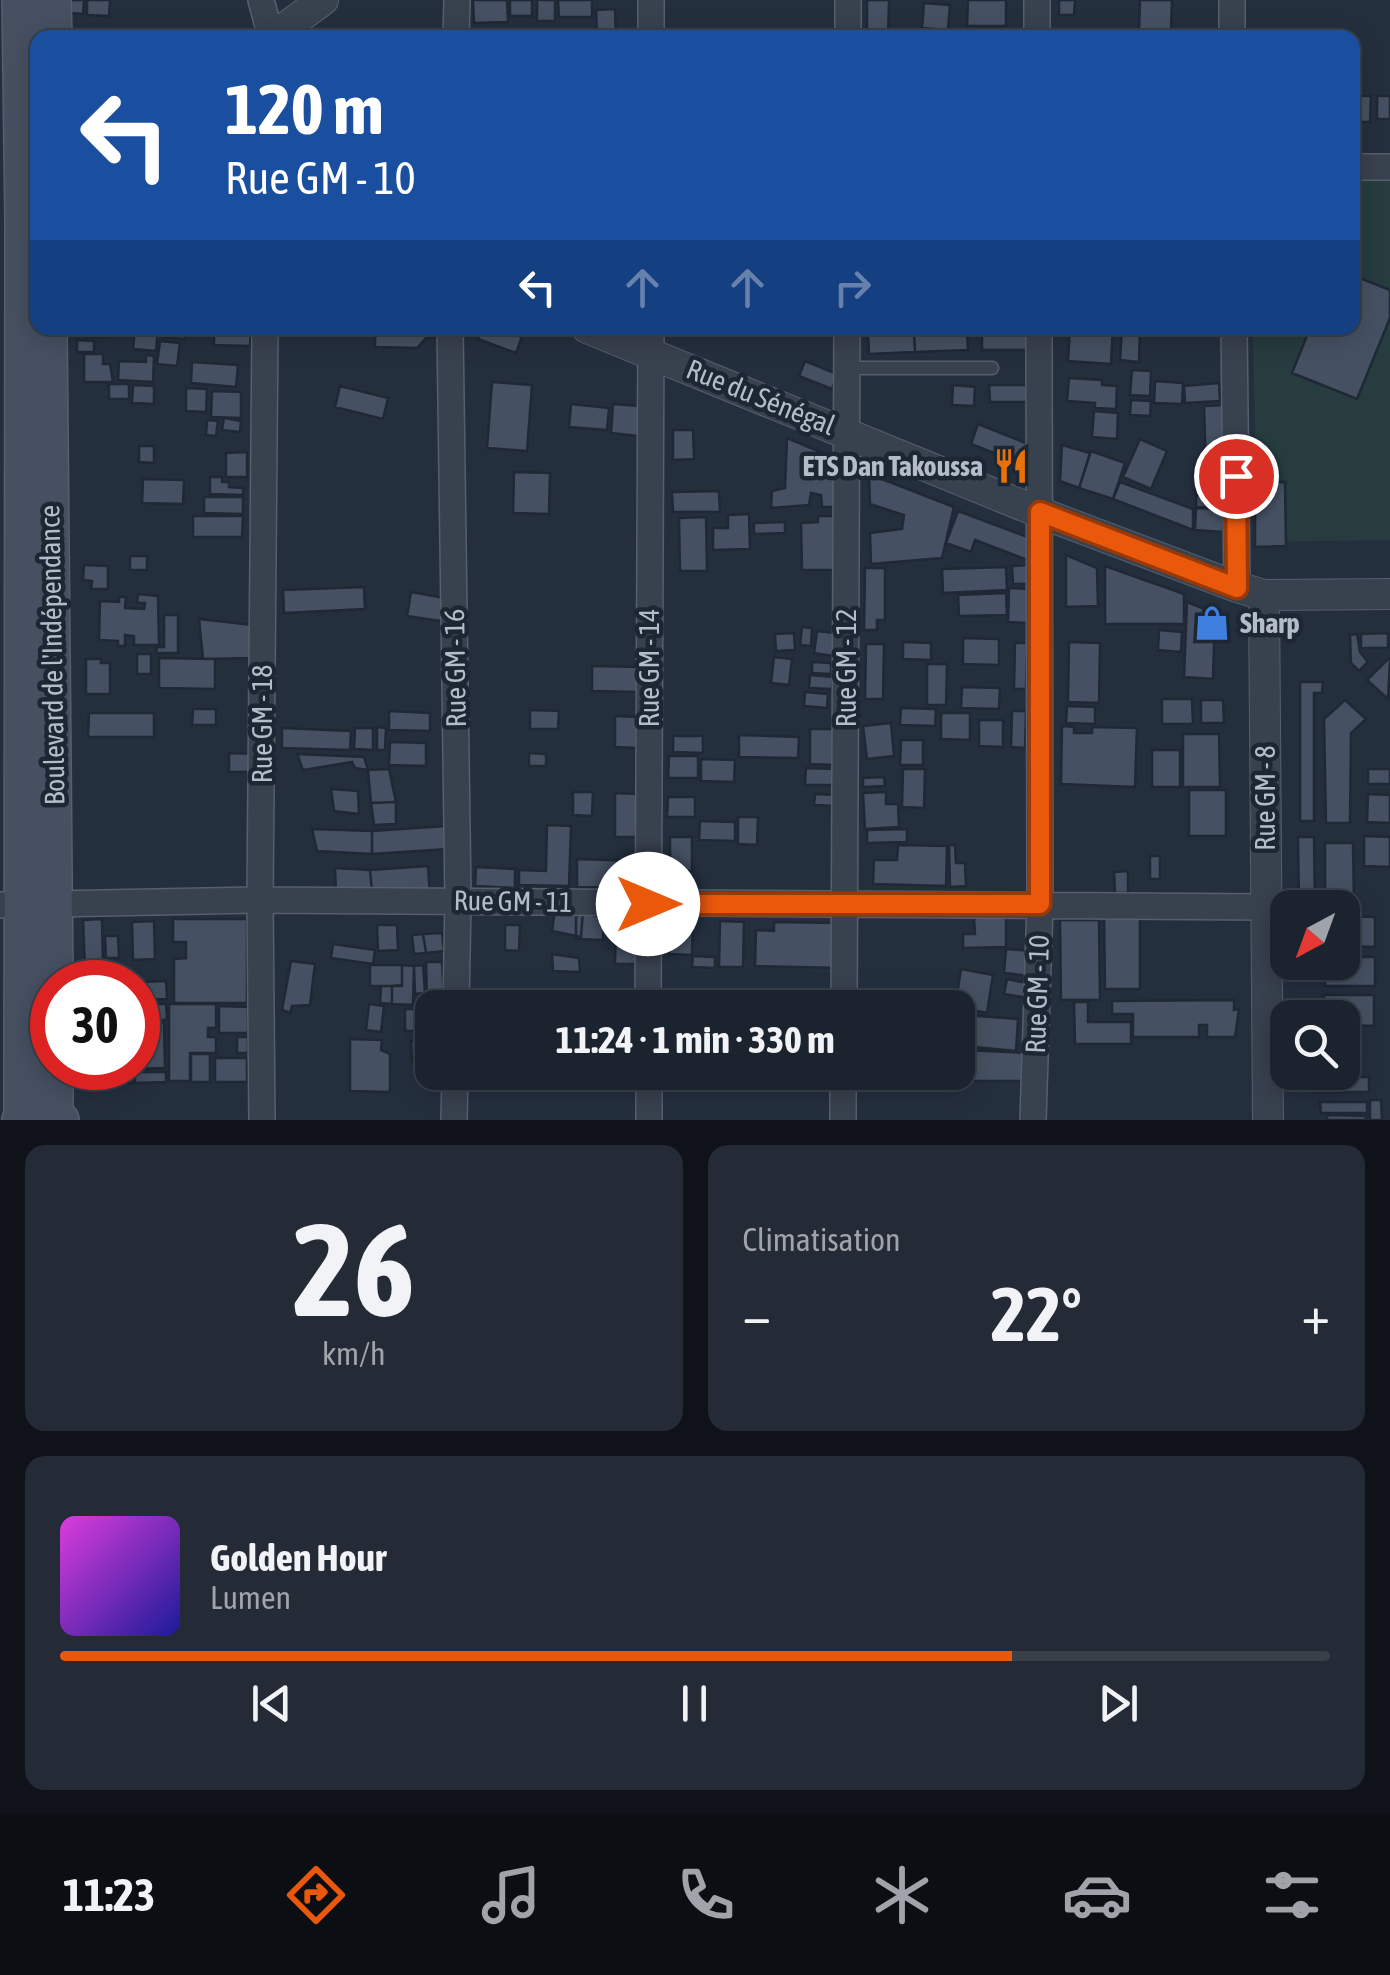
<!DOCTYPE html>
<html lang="fr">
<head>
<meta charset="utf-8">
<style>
	body { margin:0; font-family:"Asap Condensed",sans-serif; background:#242b36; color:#f1f3f6; height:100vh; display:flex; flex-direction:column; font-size:38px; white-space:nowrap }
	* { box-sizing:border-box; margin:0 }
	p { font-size:32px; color:#a0a4aa }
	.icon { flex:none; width:55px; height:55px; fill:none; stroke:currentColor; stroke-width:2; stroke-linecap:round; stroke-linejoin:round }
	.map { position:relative; height:1120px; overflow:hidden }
	.details { display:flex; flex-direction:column; gap:25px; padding:25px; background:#0f1319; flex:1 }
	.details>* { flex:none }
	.banner { position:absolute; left:30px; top:30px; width:1330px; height:305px; border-radius:20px; box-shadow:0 5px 25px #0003,0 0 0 2px #39404a; background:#1a4fa0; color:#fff; overflow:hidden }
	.needle { width:65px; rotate:221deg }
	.fabs { position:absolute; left:1270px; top:890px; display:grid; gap:20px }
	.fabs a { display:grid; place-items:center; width:90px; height:90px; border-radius:20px; background:#1b232e; box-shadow:0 5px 25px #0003,0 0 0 2px #39404a; font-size:50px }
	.speed { position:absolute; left:30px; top:960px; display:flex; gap:20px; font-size:50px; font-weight:700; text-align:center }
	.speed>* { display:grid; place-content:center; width:130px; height:130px; border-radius:50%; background:#1b232e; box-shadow:0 5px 25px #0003,0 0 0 2px #39404a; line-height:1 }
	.speed .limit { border:15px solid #d22; background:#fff; color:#111 }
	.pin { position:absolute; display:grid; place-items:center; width:85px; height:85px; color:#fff; margin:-42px; border:5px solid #fff; border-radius:50%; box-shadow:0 2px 10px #0007 }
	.me { position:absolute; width:110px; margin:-55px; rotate:90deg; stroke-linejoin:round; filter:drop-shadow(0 0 8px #0008) }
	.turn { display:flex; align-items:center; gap:35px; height:210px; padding:0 30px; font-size:45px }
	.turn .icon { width:130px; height:130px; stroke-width:2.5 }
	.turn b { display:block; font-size:70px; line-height:85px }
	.lanes { display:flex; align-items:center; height:95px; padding:0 30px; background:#0003; justify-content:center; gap:50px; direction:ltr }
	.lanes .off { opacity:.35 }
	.big { font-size:75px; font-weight:700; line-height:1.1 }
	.details .tile { flex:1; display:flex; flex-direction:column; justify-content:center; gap:15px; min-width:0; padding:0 35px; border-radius:20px; background:#242b36 }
	.details .dial { align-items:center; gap:0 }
	.dial b { font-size:130px; line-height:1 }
	.song { display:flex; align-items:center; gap:30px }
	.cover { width:120px; height:120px; border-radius:15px; background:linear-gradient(135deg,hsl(300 70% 55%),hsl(240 70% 35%)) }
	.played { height:10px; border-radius:5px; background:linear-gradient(90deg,#ea580c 75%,#39404a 75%) }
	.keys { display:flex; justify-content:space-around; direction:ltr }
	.heat { display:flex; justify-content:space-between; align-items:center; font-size:55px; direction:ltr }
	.details .tiles { flex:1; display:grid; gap:25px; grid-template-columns:1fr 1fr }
	.tile:last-child { grid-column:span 2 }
	.trip { position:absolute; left:415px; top:990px; width:560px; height:100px; border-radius:20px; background:#1b232e; box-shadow:0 5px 25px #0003,0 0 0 2px #39404a; font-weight:700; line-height:100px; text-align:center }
	.tab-bar { display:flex; height:160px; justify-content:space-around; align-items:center; background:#0b0e12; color:#a0a4aa }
	.tab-bar .icon { width:70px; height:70px }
	.tab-bar .on { color:#ea580c }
	.tab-bar b { font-size:45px; color:#f1f3f6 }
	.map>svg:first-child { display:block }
	.green { fill:#263c3f }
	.building { fill:#455162; stroke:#1f2835; stroke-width:2.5 }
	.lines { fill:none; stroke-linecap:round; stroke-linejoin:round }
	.service-casing { stroke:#565f6c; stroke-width:15 }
	.minor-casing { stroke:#565f6c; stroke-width:28 }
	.tertiary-casing { stroke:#565f6c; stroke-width:32 }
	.secondary-casing { stroke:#565f6c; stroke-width:38 }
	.service { stroke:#38414e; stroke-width:12 }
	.minor { stroke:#38414e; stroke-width:25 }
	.tertiary { stroke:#38414e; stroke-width:30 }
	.secondary { stroke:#465061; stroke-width:35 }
	.route-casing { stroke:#983908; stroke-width:25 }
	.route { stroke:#ea580c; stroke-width:18 }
	.labels { text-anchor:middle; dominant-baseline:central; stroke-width:9; stroke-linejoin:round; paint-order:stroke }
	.street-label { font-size:28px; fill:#b4bcc9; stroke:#1d2633 }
	.poi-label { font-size:28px; font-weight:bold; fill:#b4bcc9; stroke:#1d2633; text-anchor:end }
</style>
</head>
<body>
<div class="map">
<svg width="1390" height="1120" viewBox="0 0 1390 1120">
	<rect width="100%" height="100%" fill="#242f3e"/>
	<path class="green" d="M1353,177H1390V540L1257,542L1253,328H1352Z"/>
	<path class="building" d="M69,0H84L83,14L69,13Z
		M87,0H110L109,16L87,15Z
		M473,0H507L508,22L474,23Z
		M510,0H532V16H510Z
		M537,0H555V21H537Z
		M558,0H592V17H559Z
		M867,0H889L888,38H867Z
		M968,0H1006V26H967Z
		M1059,0H1075L1074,15H1059Z
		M1140,0H1172L1171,33L1139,32Z
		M924,3L950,5L948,30L922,28Z
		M615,9L616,38H597L596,10Z
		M1357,96H1371L1370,122H1357Z
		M1377,96H1390V119H1377Z
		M1352,275L1390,290V318L1357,399L1292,373L1310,328H1352Z
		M84,328H109V337H84Z
		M135,328H158L156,351L133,349Z
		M162,328H186L185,339L161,337Z
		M214,328H251L250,346L214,345Z
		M375,328H440L441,337L426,338L417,348L375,347Z
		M483,328H495L522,337L516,353L478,339Z
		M982,328H1031V350H982Z
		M1070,328H1113L1111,364L1068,361Z
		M1122,328H1140L1139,362L1120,360Z
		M967,331L968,350L915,352L914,333Z
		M914,333L915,352L869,354L868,335Z
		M77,340L94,341V352H77Z
		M160,341L180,343L177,366L157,364Z
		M84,354H103V364H110L113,382H84Z
		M146,355L154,356L153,382L118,380L119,361L146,362Z
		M805,361L837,374L832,389L799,376Z
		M192,362L238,365L236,387L191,383Z
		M1132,370L1151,371L1150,396L1130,395Z
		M1069,378L1102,380V385L1117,386L1116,409L1095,408V403L1067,401Z
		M1155,381L1183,383L1182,404L1154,403Z
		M492,382L532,385L527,451L487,448Z
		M1219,383L1220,401L1185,403L1184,386Z
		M109,384H129V399H109Z
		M133,385L154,386V404L132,403Z
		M953,385L975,387L974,406L952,405Z
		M989,385H1029V402H990Z
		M340,386L388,398L383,419L335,407Z
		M186,388L207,389L206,412L186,411Z
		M212,391L241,392V418L211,417Z
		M1131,400L1151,401L1150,416L1130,415Z
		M571,404L609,408L607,430L569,427Z
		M613,404L641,406L638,436L611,433Z
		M1224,405L1226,471H1206L1204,406Z
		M1094,411L1118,413L1117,439L1092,437Z
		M224,418L241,421L240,432L222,430Z
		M207,420L218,421L216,436L206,435Z
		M978,424L1028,444L1030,467L971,444Z
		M673,430H693L694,459L673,460Z
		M787,438L840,460L838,507H822L821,495L811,493L809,505L771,508L772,491L785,488Z
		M1140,439L1167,451L1151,489L1123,477Z
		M1062,445L1090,453L1079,488L1060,481Z
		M139,446H154V463L139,462Z
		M1091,451L1125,463L1113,499L1079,488Z
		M247,452V477H226V453Z
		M514,472L550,473L549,514L513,513Z
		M869,474L954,507L942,558L871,564L870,533L902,529L904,515L870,504Z
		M210,477H222V482H229V487L243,488V495L210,494Z
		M143,479L184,480L183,504L142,503Z
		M1196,481H1230L1231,495H1196Z
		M1120,482L1193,509V530L1113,499Z
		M1285,482L1286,546L1255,547V483Z
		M719,491L720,512H673L672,492Z
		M1196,495L1224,496V508L1196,507Z
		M204,497H243V514L204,513Z
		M1196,508L1224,509L1223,532L1195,530Z
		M958,511L1030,538V561L975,540L971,552L946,543Z
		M749,514L750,549L713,550V528H728V515Z
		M193,516H243L242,537H193Z
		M818,516H838L839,570H802L801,523L818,522Z
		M706,517L707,571H680L679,518Z
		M785,522V533L754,534V523Z
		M1066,555L1097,568L1098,606L1066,607Z
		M130,556H147V570H130Z
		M84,565L108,566V589H91L92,581L83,580Z
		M1031,565L1032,584H1013L1012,566Z
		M1105,566L1184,594V624H1105Z
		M1006,567L1007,590L943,593L942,569Z
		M865,568H885V620H877V630H864Z
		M364,587L365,609L284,613L283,590Z
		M1009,588L1028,589L1027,623L1008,622Z
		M411,592L450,599L447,622L407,616Z
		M1006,593L1007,615L959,616L958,595Z
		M138,594L158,596L159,645H134V636L125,635V646H118V641L99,640L100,601L119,602V597H126L125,608L144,609L145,603H137Z
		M1187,602L1215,613L1213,679L1184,677Z
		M164,615H178V653H156L157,647H164Z
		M199,619L253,625V658L203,659Z
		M802,627L812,628L811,646L800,645Z
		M1159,630L1182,632L1181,652L1158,650Z
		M817,631L835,633L833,656L814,653Z
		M794,633L795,650L776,651L775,634Z
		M1388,633V648H1361V634Z
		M1357,634L1360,652L1368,662L1359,671L1351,663L1350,635Z
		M963,638L999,639V665L963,664Z
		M903,642L931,643V660L903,659Z
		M1069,642L1100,643L1099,703L1068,702Z
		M1015,643H1027L1026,689H1014Z
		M866,644H884L883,699H865Z
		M137,654H151V674H137Z
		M774,657L792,659L789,685L771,683Z
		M159,658L215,659V689L159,688Z
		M86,659H101V663H110V694H86Z
		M1388,659H1390L1388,699L1367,680Z
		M812,662L831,663V674L812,673Z
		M927,664H947L946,705H927Z
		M592,666L639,667L638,692L592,691Z
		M810,675L833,677L832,689L809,688Z
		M1300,682H1323L1322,693H1314V821H1300Z
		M962,687L1000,688L999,709L961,708Z
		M805,692L828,694L827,708L804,706Z
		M1162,699H1192L1193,724H1162Z
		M1201,700H1223L1224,723H1201Z
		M1345,700L1366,719L1351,733L1350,823H1326L1324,719Z
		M1067,706L1095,707V724L1066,723Z
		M901,708L936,709L935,726L900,725Z
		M193,709H216V725H192Z
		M530,710L559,711L558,729H530Z
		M389,711L430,713V731L389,730Z
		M1012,711H1026L1025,748L1011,747Z
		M89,713H154V737H88Z
		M941,713H970V740L941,739Z
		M615,716L637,717V748L615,747Z
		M979,720H1003V747L979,746Z
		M891,723L894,756L867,759L863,726Z
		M1062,726L1074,727V733H1092V727L1137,728L1135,787L1061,784Z
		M377,727L386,728L385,750H377Z
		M282,728L351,731L350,750L282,748Z
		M355,728H373V750L354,749Z
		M810,729H838L837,765L810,764Z
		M1183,734H1219L1220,787H1183Z
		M739,735L799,737L798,758L739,757Z
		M673,736H703V753L673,752Z
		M901,740H923V765H900Z
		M390,742L426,743V766L389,765Z
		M1152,750H1180V787H1152Z
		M229,753L258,754V772H229Z
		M529,753L546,754V766H529Z
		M297,754L364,757L368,770L355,768L352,762L303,770Z
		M669,756H698V778H668Z
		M701,759L735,760L734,782L701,781Z
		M806,768L836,769V785H805Z
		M389,769L396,802L371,803L368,770Z
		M903,769H925L924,808L902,807Z
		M1368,769H1390V784H1368Z
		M884,777L885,786L863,787V778Z
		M331,789L358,791L359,814L334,811Z
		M1189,790H1226V836H1189Z
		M573,792H593L592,816L573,815Z
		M886,792V804H898L899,827L865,829L863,793Z
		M615,793L637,794L636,837H615Z
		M815,794L836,795L835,806L814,805Z
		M1368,794L1390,795V823L1367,822Z
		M668,797H695V817H667Z
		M396,802V824L374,825L371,803Z
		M738,817H758L757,845L738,844Z
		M700,821L735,822V841L699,840Z
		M547,825L571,826L569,886L519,885V870L546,871Z
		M446,826L448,849L372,854V831Z
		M312,829L372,831V854L317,851Z
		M907,829V842L867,843V830Z
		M1364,836L1390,837V867L1364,866Z
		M670,837H692V871H670Z
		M1298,837H1314L1315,908H1299Z
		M1325,843H1353L1354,907H1325Z
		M898,845L947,846L946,886L873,884L874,860H897Z
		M949,845H955L956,863H965L966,886L950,887Z
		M1150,856H1160V879H1150Z
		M577,859L636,861L635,888L577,887Z
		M428,866L430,895L372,891L370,870Z
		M476,867L515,869V888L475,886Z
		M335,868L370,870L372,891L336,893Z
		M1128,871V893H1115L1114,872Z
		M555,909L583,911L581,937L552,931Z
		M581,912L604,918L603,940L576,939V917Z
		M1104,916L1140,917V989H1105Z
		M1342,916L1375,917V947L1342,946Z
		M1006,917V947L963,948V934H975L974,918Z
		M670,918H693L692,955L669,954Z
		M102,919L103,968H85L83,920Z
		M173,919H247V1003H174V959L186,958V942H173Z
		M1060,920H1099L1100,1000H1061Z
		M154,921L155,959L133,960L132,922Z
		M720,921L744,922L743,967H719Z
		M616,922H637V964H615Z
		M774,922L842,923V968L755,966L756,930L774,931Z
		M377,925H397L398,950L378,951Z
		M505,925H520L519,951L505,950Z
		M442,933L444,951L426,953L423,934Z
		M423,934L426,953L414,954L412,935Z
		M105,936H118L119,958H106Z
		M333,944L375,950L373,964L331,958Z
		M1006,949L1032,951L1030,976L1004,973Z
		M552,954L579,958L580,972L553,971Z
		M693,956L715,957V968L692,967Z
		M1342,957H1375V986H1325V962H1342Z
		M291,961L315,964L310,1005L292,1006L290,1013L282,1010Z
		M426,962H442L444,1000H427Z
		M370,965H402V986H370Z
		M402,965L414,966L413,1005L392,1004V986L402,985Z
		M423,965L425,993L415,994L414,966Z
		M961,969L993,975L987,1013L955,1007Z
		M133,978V982H86V979Z
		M1007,979L1032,984L1029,998L1004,994Z
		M166,981L167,999L138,1000L137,982Z
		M381,986H392V1004L380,1003Z
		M496,995H507V999L556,998V1008H497Z
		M554,995L581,996L580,1002H575V1008H553Z
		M583,995H617L616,1008H580Z
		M1324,995H1374V1026L1342,1025V1018H1324Z
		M1234,1000V1010L1239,1009L1235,1037H1207V1025H1199V1037H1133V1014H1112V1001Z
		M1074,1002H1088V1022H1131V1044H1075Z
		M145,1004H166L167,1020H146Z
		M169,1004H216V1028H208V1037H216V1053H190V1081H169Z
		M369,1004L384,1006L381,1032L366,1030Z
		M219,1006L248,1007V1033H219Z
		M405,1009H423V1031H405Z
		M965,1015L1018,1019L1016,1051L963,1046Z
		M164,1022L165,1068L138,1069V1023Z
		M1342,1035H1358V1065H1342Z
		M237,1037H248V1053H237Z
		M350,1039L382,1040L381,1050L390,1054V1092L350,1091Z
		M432,1040V1060L412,1061L411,1041Z
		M963,1050L1027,1053L1028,1081H963Z
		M191,1054H210V1082H191Z
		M215,1058H247V1082H215Z
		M83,1068H111V1081L84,1082Z
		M112,1072H132V1083L113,1084Z
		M135,1072H166V1082L135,1083Z
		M619,1072H639L640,1084H619Z
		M731,1072H747L748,1083L732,1084Z
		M865,1072H891V1082H865Z
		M1312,1077H1369V1092H1312Z
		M1370,1100H1381L1382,1120H1370Z
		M1320,1102H1367V1113H1321Z
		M1327,1115L1366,1116V1120H1327Z"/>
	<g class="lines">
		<defs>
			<path id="service" d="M847,368H992"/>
			<path id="minor" d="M261,0L271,37
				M651,0V38
				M1037,0V38
				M1232,0V38
				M456,38L457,0
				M848,38V0
				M1352,167H1390
				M450,328L458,900L456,1008
				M1234,328L1237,587
				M0,905L260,900L1265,907
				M648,1008L651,328
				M844,1008L847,328
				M649,1072V1120
				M262,1120L260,900L265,328
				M454,1120L455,1072
				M843,1120V1072
				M1033,1120L1040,904L1039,328"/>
			<path id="tertiary" d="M271,38L323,0
				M587,328L1041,513L1237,587L1264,595L1390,594
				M1264,595L1268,1120"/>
			<path id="secondary" d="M20,0L23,220L22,1117
				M53,0L54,38
				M49,328L55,982
				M55,1068V1113
				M20,1120C32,1104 49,1104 61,1120"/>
		</defs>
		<use href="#service" class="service-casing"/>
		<use href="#minor" class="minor-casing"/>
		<use href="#tertiary" class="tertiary-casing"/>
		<use href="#secondary" class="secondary-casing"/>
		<use href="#service" class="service"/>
		<use href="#minor" class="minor"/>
		<use href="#tertiary" class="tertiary"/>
		<use href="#secondary" class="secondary"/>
	</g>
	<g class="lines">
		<defs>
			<path id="route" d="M648,904H1040V512L1237,588L1236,476"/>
		</defs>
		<use href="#route" class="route-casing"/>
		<use href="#route" class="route"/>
	</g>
	<defs>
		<symbol id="restaurant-bare" viewBox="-9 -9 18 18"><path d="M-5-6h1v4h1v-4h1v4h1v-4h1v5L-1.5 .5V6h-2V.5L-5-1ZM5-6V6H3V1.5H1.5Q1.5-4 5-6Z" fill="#e8710a" stroke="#1d2633" stroke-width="2.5" paint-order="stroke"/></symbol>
		<symbol id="shop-bare" viewBox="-9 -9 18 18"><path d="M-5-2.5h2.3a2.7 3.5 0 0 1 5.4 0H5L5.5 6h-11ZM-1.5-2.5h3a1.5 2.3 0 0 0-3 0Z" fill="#3f7fe0" stroke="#1d2633" stroke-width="2.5" paint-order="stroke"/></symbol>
	</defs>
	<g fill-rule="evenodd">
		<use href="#restaurant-bare" x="986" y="441" width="50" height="50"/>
		<use href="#shop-bare" x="1187" y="598" width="50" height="50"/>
	</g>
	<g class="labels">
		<g class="street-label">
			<text transform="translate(761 397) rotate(22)">Rue du Sénégal</text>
			<text transform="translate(52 655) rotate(-91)">Boulevard de l'Indépendance</text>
			<text transform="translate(455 668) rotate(-91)">Rue GM - 16</text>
			<text transform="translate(649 668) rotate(-90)">Rue GM - 14</text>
			<text transform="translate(846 668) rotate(-90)">Rue GM - 12</text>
			<text transform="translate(262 724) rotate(-90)">Rue GM - 18</text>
			<text transform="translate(1265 798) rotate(-90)">Rue GM - 8</text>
			<text transform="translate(513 901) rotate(1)">Rue GM - 11</text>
			<text transform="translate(1037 994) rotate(-88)">Rue GM - 10</text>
		</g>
		<g class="poi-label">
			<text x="983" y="466">ETS Dan Takoussa</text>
			<text x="1240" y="623" text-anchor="start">Sharp</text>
		</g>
	</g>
</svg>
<div class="fabs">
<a><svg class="needle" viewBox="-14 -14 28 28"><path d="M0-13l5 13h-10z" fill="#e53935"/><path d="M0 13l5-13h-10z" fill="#a0a4aa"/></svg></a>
<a><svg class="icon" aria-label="search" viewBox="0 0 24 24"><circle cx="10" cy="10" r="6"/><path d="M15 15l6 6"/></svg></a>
</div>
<div class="speed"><div class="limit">30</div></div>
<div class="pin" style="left:1236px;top:476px;background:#d93025"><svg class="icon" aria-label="arrive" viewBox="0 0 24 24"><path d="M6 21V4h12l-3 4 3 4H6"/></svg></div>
<svg class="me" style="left:648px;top:904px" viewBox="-20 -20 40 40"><circle r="19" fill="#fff"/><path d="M0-13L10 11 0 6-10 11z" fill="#ea580c"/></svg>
<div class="trip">11:24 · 1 min · 330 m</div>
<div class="banner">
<div class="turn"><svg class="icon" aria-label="left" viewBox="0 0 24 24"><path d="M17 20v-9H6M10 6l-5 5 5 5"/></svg><div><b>120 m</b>Rue GM - 10</div></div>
<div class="lanes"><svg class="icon" aria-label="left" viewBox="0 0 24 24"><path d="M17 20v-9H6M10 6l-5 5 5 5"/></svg><svg class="icon off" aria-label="ahead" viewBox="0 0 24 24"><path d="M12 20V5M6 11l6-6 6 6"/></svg><svg class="icon off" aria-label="ahead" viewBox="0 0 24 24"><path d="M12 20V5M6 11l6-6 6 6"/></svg><svg class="icon off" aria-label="right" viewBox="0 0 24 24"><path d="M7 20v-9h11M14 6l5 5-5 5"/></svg></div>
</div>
</div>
<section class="details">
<div class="tiles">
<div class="tile dial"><b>26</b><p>km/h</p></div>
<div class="tile"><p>Climatisation</p>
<div class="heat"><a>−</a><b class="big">22°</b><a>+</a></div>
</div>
<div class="tile">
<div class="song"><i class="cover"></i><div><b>Golden Hour</b><p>Lumen</p></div></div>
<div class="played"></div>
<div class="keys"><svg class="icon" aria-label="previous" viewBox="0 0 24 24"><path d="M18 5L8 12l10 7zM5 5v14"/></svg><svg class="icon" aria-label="pause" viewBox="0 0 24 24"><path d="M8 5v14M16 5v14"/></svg><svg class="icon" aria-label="next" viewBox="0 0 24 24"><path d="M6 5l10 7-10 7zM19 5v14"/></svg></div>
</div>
</div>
</section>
<nav class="tab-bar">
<b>11:23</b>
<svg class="icon on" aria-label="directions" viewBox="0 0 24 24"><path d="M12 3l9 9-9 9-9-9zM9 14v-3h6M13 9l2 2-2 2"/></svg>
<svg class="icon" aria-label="music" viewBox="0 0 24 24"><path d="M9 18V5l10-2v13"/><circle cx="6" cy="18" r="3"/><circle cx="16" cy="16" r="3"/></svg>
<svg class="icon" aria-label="phone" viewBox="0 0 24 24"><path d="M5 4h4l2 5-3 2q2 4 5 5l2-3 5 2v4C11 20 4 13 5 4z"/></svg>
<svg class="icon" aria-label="climate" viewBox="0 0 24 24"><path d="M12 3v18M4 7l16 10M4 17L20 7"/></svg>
<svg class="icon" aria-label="car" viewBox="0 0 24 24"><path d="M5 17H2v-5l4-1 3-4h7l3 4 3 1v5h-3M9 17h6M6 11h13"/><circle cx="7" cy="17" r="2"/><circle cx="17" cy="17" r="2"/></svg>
<svg class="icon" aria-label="filters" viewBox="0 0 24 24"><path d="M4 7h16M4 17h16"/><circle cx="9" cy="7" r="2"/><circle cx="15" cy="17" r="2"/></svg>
</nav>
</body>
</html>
